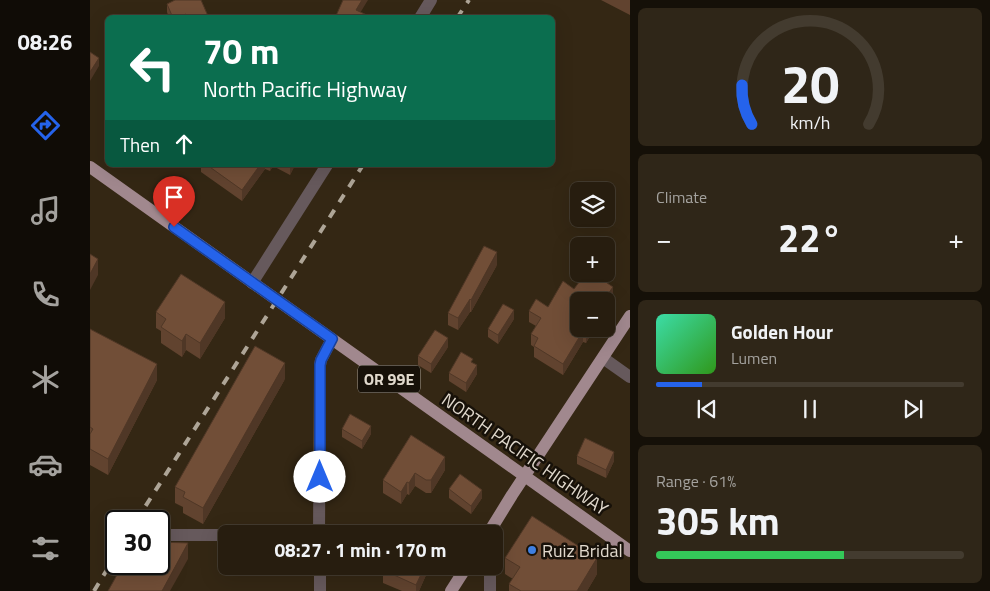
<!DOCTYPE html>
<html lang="en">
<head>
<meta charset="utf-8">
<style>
	body { margin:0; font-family:"Titillium Web",sans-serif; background:#2f2618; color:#f1f3f6; height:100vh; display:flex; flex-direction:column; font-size:19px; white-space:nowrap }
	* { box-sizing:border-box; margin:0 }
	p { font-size:16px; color:#a4a29e }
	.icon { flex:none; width:28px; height:28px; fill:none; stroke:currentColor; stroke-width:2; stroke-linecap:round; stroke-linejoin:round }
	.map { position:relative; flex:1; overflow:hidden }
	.drawer { display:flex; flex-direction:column; gap:8px; padding:8px; background:#151008; width:360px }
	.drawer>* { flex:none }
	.hud { position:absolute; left:15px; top:15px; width:450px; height:152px; border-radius:8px; box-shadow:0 5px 20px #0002,0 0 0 1px #433b2f; background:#0b6e4f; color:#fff; overflow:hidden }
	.controls { position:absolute; left:480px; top:182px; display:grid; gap:10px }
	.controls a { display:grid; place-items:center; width:45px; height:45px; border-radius:8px; background:#271d0f; box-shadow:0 5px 20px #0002,0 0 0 1px #433b2f; font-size:25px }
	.speed { position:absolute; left:15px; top:510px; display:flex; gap:10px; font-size:25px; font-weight:700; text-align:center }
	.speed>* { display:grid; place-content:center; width:65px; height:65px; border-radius:50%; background:#271d0f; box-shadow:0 5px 20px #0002,0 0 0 1px #433b2f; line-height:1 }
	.speed .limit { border:2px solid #111; border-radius:8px; background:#fff; color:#111 }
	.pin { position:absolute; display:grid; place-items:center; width:42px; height:42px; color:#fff; margin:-51px -21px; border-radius:50% 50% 50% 0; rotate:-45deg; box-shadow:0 0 5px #0007 }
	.pin .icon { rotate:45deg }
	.me { position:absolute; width:55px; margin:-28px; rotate:0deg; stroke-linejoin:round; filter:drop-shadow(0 0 4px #0008) }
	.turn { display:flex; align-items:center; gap:18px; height:105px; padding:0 15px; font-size:22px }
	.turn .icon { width:65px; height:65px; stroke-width:2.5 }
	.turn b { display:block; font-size:35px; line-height:42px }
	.then { display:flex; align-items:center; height:48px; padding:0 15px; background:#0003; gap:10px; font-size:19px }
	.big { font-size:38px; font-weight:700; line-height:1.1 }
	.drawer .tile { flex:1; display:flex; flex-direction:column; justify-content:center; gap:8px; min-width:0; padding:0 18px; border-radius:8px; background:#2f2618 }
	.drawer .dial { align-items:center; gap:0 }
	.dial svg { height:130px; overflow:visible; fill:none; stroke:#433b2f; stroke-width:7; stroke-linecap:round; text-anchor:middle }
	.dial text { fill:#f1f3f6; stroke:none }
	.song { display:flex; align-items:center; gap:15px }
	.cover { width:60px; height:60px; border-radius:8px; background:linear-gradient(135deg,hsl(160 70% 55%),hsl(110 70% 35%)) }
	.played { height:5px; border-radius:2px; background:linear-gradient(90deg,#2563eb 15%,#433b2f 15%) }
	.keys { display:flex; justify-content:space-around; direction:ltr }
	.heat { display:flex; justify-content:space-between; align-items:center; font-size:28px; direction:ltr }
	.charge { height:8px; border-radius:4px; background:linear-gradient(90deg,#34c759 61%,#433b2f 0) }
	.trip { position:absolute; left:128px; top:525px; width:285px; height:50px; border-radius:8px; background:#271d0f; box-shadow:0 5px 20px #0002,0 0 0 1px #433b2f; font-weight:700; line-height:50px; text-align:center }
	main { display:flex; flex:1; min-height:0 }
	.dock { display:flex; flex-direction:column; width:90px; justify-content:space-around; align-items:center; background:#100c06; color:#a4a29e }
	.dock .icon { width:35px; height:35px }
	.dock .active { color:#2563eb }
	.dock b { font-size:22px; color:#f1f3f6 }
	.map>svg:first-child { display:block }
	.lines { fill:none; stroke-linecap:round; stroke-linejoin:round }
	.minor { stroke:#66595c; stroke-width:12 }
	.major { stroke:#a1888e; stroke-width:12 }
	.rail { stroke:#aea597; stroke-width:4; stroke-dasharray:9 9; stroke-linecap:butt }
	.wall { fill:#61432f }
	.shaded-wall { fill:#4f3726 }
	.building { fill:#714e37; stroke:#4f3726 }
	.route-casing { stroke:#184099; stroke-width:12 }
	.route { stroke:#2563eb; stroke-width:9 }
	.shop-dot { fill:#3f7fe0; stroke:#171109; stroke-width:2 }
	.labels { text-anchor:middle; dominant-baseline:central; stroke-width:5; stroke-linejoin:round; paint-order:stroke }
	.shield { fill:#171109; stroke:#a49d92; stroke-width:1 }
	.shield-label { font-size:16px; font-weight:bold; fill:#e1d9cd }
	.street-label { font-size:18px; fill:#e1d9cd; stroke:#171109 }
	.poi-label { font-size:18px; fill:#e1d9cd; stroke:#171109; text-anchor:start }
</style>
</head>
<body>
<main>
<nav class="dock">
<b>08:26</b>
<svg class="icon active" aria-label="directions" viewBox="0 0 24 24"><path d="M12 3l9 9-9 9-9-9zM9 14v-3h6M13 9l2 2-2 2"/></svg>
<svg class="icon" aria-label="music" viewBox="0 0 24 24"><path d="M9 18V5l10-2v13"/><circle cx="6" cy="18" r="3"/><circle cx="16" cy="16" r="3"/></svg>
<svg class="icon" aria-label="phone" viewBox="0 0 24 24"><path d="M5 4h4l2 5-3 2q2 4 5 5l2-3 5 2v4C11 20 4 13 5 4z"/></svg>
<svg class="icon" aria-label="climate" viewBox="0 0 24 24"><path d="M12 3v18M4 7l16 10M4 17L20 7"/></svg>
<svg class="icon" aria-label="car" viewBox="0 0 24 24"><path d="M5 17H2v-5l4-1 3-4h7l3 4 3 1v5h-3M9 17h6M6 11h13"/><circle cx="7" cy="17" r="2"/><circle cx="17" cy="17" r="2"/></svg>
<svg class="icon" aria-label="filters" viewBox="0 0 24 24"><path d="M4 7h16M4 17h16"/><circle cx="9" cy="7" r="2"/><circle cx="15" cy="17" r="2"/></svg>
</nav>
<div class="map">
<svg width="540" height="591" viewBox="0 0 540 591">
	<rect width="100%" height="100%" fill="#342714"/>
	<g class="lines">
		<path class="minor" d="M330,18L341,0
			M162,283L237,165
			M513,358L540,377
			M229,534L230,365L231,360L242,339
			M69,535H136
			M230,566V591
			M400,566V591"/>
		<path class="major" d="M0,167L540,551
			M398,534L422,495L540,316
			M361,591L377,566"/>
		<path class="rail" d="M367,18L379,0
			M46,521L273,165
			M4,591L26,555"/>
	</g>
	<path class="wall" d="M511,0H540V15Z
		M77,4L118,18H79L77,12Z
		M18,61V72H16V63Z
		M111,165H205L200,175L183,166L180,171L175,169L152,201L111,172Z
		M407,265L381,312H380L368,330L358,325V313Z
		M484,289L523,298L516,308V301L489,329H504L496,343L493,342L473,375L444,357V347L441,345V334L446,326L439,322V311L458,307Z
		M66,312L135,318L110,359L96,350L92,357L71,343V331L66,328Z
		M424,319L408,344L398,337V329Z
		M0,329L67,380L18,475L0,465Z
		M358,347L341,373L328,365V356Z
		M383,363L387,374L376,392L359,381V373Z
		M195,379L113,524L93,513V507L85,503V487Z
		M252,429L281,434L272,449L252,437Z
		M321,435L355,470L341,493H336L325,486L319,495L317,494L311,504L293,493V480Z
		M487,456L524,461L516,478L487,464Z
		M359,489L392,498L381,514L359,498Z
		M415,558L507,574L497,591H419V584L423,579L415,574Z
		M295,566H340L329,591H312L293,583V570Z"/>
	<path class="shaded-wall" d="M272,0H278L267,18L266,10Z
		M96,14V18H89Z
		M9,58V66L0,81V72Z
		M170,165H175V169L152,201V190Z
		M180,165H183L180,171Z
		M200,165H205L200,175Z
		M407,252V265L381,312V300Z
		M8,259V275L0,290V274Z
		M523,287V298L516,308V301H513Z
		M380,299V312L368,330V318Z
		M135,302V318L110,359V343Z
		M424,310V319L408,344V335Z
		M498,329H504L496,343V332Z
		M493,331V342L473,375V364Z
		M96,334V350L92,357V341Z
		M358,338V347L341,373V364Z
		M195,363V379L113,524V508Z
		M67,364V380L18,475V459Z
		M387,365V374L376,392V383Z
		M281,426V434L272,449V441Z
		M524,452V461L516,478V470Z
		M355,457V470L341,493V480Z
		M325,473V486L319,495V483Z
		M317,482V494L311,504V492Z
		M392,490V498L381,514V506Z
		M98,543V559L80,591H72Z
		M507,558V574L497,591H487Z
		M335,566H340L329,591H326V585Z"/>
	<path class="building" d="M85,0H111L118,16L114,18H97L96,14L89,18H83L77,4Z
		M253,0H272L266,10L279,16V18H245Z
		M0,52L9,58L0,72Z
		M117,165H170L152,190Z
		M394,246L407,252L381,300L380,299L368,318L358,313Z
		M0,254L8,259L0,274Z
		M91,274L135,302L110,343L96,334L92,341L71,327L76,319L66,312Z
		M495,274H504L523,287L513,301H489V329H498L496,332L493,331L473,364L444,346L448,338L441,334L451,318L439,311L446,299L458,307L473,281L484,289Z
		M413,304L424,310L408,335L398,329Z
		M0,329L67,364L18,459L0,449V434L3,429L0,427Z
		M345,330L358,338L341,364L328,356Z
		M165,346L195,363L113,508L93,497L95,492L85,487Z
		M371,352L383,359L381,362L387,365L376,383L359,373Z
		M260,414L281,426L272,441L252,429Z
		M321,435L355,457L341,480H336L325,473L319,483L317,482L311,492L293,480Z
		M495,438L524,452L516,470L487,456Z
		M370,474L392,490L381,506L359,489Z
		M442,516L507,558L487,591H431L419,584L430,567L415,558Z
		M69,542L98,543L72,591H18L33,564H69Z
		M295,566H335L326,585L293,570Z"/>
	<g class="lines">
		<defs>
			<path id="route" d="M84,227L242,339L231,360L230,365V477"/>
		</defs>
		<use href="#route" class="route-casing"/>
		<use href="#route" class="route"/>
	</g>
	<circle class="shop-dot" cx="442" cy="550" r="5"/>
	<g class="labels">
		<rect class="shield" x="268" y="365.5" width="62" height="27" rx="4"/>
		<g class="shield-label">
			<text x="299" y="379">OR 99E</text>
		</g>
		<g class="street-label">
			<text transform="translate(435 454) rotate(35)">NORTH PACIFIC HIGHWAY</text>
		</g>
		<g class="poi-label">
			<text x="452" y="550">Ruiz Bridal</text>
		</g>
	</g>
</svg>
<div class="controls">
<a><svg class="icon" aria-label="layers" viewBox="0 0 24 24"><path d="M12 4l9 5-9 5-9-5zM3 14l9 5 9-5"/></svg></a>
<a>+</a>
<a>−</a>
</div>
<div class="speed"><div class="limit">30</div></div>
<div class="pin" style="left:84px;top:227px;background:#d93025"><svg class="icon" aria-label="arrive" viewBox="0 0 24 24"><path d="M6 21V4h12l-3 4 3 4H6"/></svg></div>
<svg class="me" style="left:230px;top:477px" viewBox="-20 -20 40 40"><circle r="19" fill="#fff"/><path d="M0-13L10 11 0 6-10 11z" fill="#2563eb"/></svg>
<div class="trip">08:27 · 1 min · 170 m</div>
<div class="hud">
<div class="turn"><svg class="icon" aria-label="left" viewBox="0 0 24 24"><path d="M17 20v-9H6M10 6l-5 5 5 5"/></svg><div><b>70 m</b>North Pacific Highway</div></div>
<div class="then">Then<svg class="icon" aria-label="ahead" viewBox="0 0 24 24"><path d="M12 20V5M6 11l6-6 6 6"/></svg></div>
</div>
</div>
<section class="drawer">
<div class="tile dial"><svg viewBox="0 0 100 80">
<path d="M14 69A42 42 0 1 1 86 69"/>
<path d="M14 69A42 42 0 0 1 8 45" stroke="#2563eb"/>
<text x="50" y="56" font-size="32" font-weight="700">20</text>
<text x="50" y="72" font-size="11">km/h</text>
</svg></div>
<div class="tile"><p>Climate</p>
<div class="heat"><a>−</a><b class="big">22°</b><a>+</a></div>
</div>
<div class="tile">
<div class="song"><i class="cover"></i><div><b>Golden Hour</b><p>Lumen</p></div></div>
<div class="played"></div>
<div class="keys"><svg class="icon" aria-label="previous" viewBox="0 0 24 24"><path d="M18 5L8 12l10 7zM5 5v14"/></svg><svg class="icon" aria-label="pause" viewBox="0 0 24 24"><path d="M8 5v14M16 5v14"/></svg><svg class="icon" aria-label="next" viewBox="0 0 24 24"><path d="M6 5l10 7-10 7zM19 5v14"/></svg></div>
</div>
<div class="tile"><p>Range · 61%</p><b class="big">305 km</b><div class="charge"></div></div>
</section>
</main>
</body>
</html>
